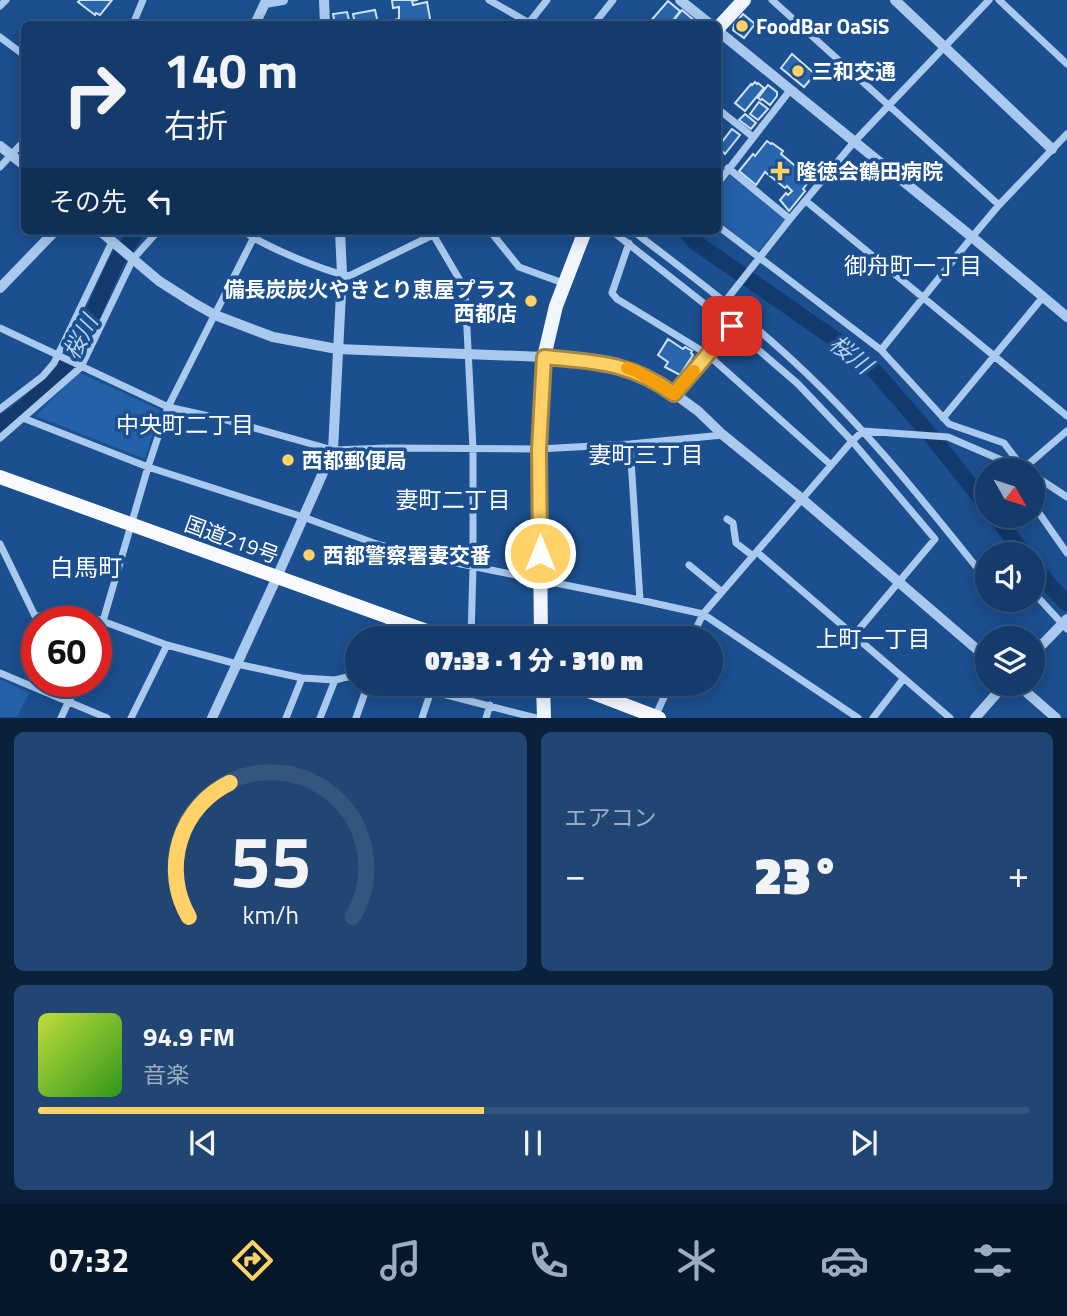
<!DOCTYPE html>
<html lang="ja">
<head>
<meta charset="utf-8">
<style>
	body { margin:0; font-family:"Titillium Web","Noto Sans JP",sans-serif; background:#214673; color:#f1f3f6; height:100vh; display:flex; flex-direction:column; font-size:26px; white-space:nowrap }
	* { box-sizing:border-box; margin:0 }
	p { font-size:23px; color:#9dadc1 }
	.icon { flex:none; width:38px; height:38px; fill:none; stroke:currentColor; stroke-width:2; stroke-linecap:round; stroke-linejoin:round }
	.map { position:relative; height:718px; overflow:hidden }
	.details { display:flex; flex-direction:column; gap:14px; padding:14px; background:#0b203b; flex:1 }
	.details>* { flex:none }
	.hud { position:absolute; left:21px; top:21px; width:700px; height:214px; border-radius:10px; box-shadow:0 4px 18px #0003,0 0 0 2px #33557e; background:#143b6b; color:#f1f3f6; overflow:hidden }
	.needle { width:46px; rotate:129deg }
	.tools { position:absolute; left:975px; top:458px; display:grid; gap:14px }
	.tools a { display:grid; place-items:center; width:70px; height:70px; border-radius:50%; background:#143b6b; box-shadow:0 4px 18px #0003,0 0 0 2px #33557e; font-size:35px }
	.speed { position:absolute; left:21px; top:606px; display:flex; gap:14px; font-size:35px; font-weight:700; text-align:center }
	.speed>* { display:grid; place-content:center; width:91px; height:91px; border-radius:50%; background:#143b6b; box-shadow:0 4px 18px #0003,0 0 0 2px #33557e; line-height:1 }
	.speed .limit { border:10px solid #d22; background:#fff; color:#111 }
	.pin { position:absolute; display:grid; place-items:center; width:60px; height:60px; color:#fff; margin:-30px; border-radius:14px; box-shadow:0 4px 10px #0006 }
	.me { position:absolute; width:77px; margin:-38px; rotate:0deg; stroke-linejoin:round; filter:drop-shadow(0 0 5px #0008) }
	.turn { display:flex; align-items:center; gap:24px; height:147px; padding:0 28px; font-size:32px }
	.turn .icon { width:91px; height:91px; stroke-width:2.5 }
	.turn b { display:block; font-size:49px; line-height:60px }
	.then { display:flex; align-items:center; height:66px; padding:0 28px; background:#0003; gap:14px; font-size:26px }
	.big { font-size:52px; font-weight:800; line-height:1.1 }
	.details .widget { flex:1; display:flex; flex-direction:column; justify-content:center; gap:10px; min-width:0; padding:0 24px; border-radius:10px; background:#214673 }
	.details .dial { align-items:center; gap:0 }
	.dial svg { height:182px; overflow:visible; fill:none; stroke:#33557e; stroke-width:7; stroke-linecap:round; text-anchor:middle }
	.dial text { fill:#f1f3f6; stroke:none }
	.song { display:flex; align-items:center; gap:21px }
	.cover { width:84px; height:84px; border-radius:10px; background:linear-gradient(135deg,hsl(70 70% 55%),hsl(110 70% 35%)) }
	.played { height:7px; border-radius:4px; background:linear-gradient(90deg,#ffd166 45%,#33557e 45%) }
	.keys { display:flex; justify-content:space-around; direction:ltr }
	.heat { display:flex; justify-content:space-between; align-items:center; font-size:38px; direction:ltr }
	.details .tiles { flex:1; display:grid; gap:14px; grid-template-columns:1fr 1fr }
	.widget:last-child { grid-column:span 2 }
	.trip { position:absolute; left:345px; top:626px; width:378px; height:70px; border-radius:35px; background:#143b6b; box-shadow:0 4px 18px #0003,0 0 0 2px #33557e; font-weight:800; line-height:70px; text-align:center }
	.tab-bar { display:flex; height:112px; justify-content:space-around; align-items:center; background:#08182b; color:#9dadc1 }
	.tab-bar .icon { width:49px; height:49px }
	.tab-bar .selected { color:#ffd166 }
	.tab-bar b { font-size:32px; color:#f1f3f6 }
	.map>svg:first-child { display:block }
	.green { fill:#2461a8 }
	.lines { fill:none; stroke-linecap:round; stroke-linejoin:round }
	.river { stroke:#123a6d; stroke-width:16 }
	.building { fill:#2a66ad; stroke:#cfe3fa; stroke-width:2 }
	.minor { stroke:#a9c9ee; stroke-width:7 }
	.tertiary { stroke:#a9c9ee; stroke-width:10 }
	.primary { stroke:#f0f6ff; stroke-width:14 }
	.trunk { stroke:#f8faff; stroke-width:14 }
	.route-casing { stroke:#a68842; stroke-width:18 }
	.route { stroke:#ffd166; stroke-width:12 }
	.slow { stroke:#f59e0b; stroke-width:12 }
	.poi-dot { fill:#ffd166; stroke:#1b4f8f; stroke-width:2.5 }
	.labels { text-anchor:middle; dominant-baseline:central; stroke-width:7; stroke-linejoin:round; paint-order:stroke }
	.poi-label { font-size:21px; font-weight:bold; fill:#fff; stroke:#1b4f8f; text-anchor:start }
	.street-label { font-size:21px; fill:#fff; stroke:#1b4f8f }
	.neighbourhood-label { font-size:23px; fill:#fff; stroke:#1b4f8f }
	.water-label { font-size:23px; font-style:italic; fill:#b5d3f5; stroke:#1b4f8f }
	.quarter-label { font-size:24px; fill:#fff; stroke:#1b4f8f }
</style>
</head>
<body>
<div class="map">
<svg width="1067" height="718" viewBox="0 0 1067 718">
	<rect width="100%" height="100%" fill="#1b4f8f"/>
	<path class="green" d="M730,175L785,219L758,252L718,220V191Z
		M78,372L160,410L145,459L36,416Z
		M0,679L29,693L17,717H0Z"/>
	<g class="lines">
		<path class="river" d="M686,231L695,242L845,346L873,369L932,437L987,506
			M0,425L17,413L54,381L77,349L116,262L137,231
			M995,516L1025,555
			M1032,564L1054,590L1067,603"/>
	</g>
	<path class="building" d="M80,0H112L100,15L96,13L95,15L78,2Z
		M392,0H418L412,1L413,5L427,2L431,24H355L353,14L375,10L378,23L399,19V7L393,8Z
		M668,1L680,11L670,24H648Z
		M682,10L696,22L697,24H671Z
		M347,12L350,24H335L333,14Z
		M743,14L755,24L744,38L733,30L734,25Z
		M792,54L815,74L804,87L781,68Z
		M755,82L757,84L758,83L764,88L745,111L735,103L751,84L752,85Z
		M768,85L777,92V96L770,105L762,99L761,100L758,98Z
		M759,102L768,109L758,120L750,114Z
		M745,114L756,123L751,129L739,120Z
		M732,129L740,135L725,154L718,147Z
		M767,141L771,144L772,143L783,151L781,154L799,169L801,165L814,175L803,189L805,191L789,211L780,200L786,193L788,195L792,191L787,186L785,188L765,172L756,185L739,171L753,154L755,156Z
		M668,339L683,349L685,347L692,351L691,353L693,355L680,375L665,367L668,362L658,355Z"/>
	<g class="lines">
		<path class="minor" d="M489,0L531,24
			M772,0L999,205
			M999,0L1067,64
			M0,6L6,0
			M133,24L143,0
			M528,24L547,0
			M594,24L613,0
			M0,37L24,55
			M718,109L753,137
			M0,167L24,141
			M728,168L790,219
			M718,183L791,89
			M806,201L1067,416
			M718,226L881,350L949,424L1004,443L1023,468
			M243,231C266,247 321,270 349,276L441,231
			M431,231L465,289L473,449V566L471,639
			M490,231L519,267L563,283
			M612,231L716,313L798,384L852,441L935,539L855,634
			M633,231C692,276 752,321 806,373C871,435 926,504 982,574L987,570
			M629,243L612,293L617,299L707,354L674,394
			M716,313L790,219L854,142L989,0
			M732,326L707,354L831,465
			M0,328L168,407L222,419L333,450L387,448L539,449L630,444L723,435
			M881,350L972,237L999,205L1067,134
			M0,409L43,376L54,363L112,242
			M23,418L148,467L303,517L374,543L421,556L640,600L703,614L858,718
			M943,418L1043,297
			M0,438L81,367L133,259L158,231
			M630,444L640,600
			M1024,468L1067,431
			M1032,474L1067,497
			M1032,503L1067,553
			M727,519L733,523L736,543L753,556
			M0,544L35,616L86,615L167,645L237,664L302,678L335,680L347,677L357,678
			M757,552L950,718
			M689,565L722,592
			M1032,591L1067,629
			M96,636L103,621L148,467L168,407L257,231
			M384,639L391,618
			M691,639L703,614L852,441L863,431L948,437L1027,471
			M0,673L107,718
			M394,684L431,691L536,718
			M655,717L670,684
			M61,718L78,681
			M131,718L167,645
			M286,718L302,678
			M320,718L335,680
			M356,718L368,684
			M422,718L431,691
			M486,718L490,705
			M873,718L904,678"/>
		<path class="tertiary" d="M324,0L325,24
			M680,0L710,24
			M895,0L1052,149
			M255,24L265,3L283,0
			M718,31L972,237L1067,317
			M0,146L24,165
			M100,231L159,281L192,302L215,315L273,337L337,349L544,357L608,363L636,371L668,389L698,411L723,435L802,499L987,658
			M0,288L55,231
			M1032,655L1067,619
			M1017,684L1056,718
			M212,718L277,577L333,450L342,274L340,231
			M975,718L1005,684"/>
		<path class="primary" d="M718,28L744,0
			M541,639L539,449L544,357L556,306L585,231
			M543,684L544,718"/>
		<path class="trunk" d="M0,477L449,639
			M570,684L659,718"/>
	</g>
	<g class="lines">
		<defs>
			<path id="route" d="M540,553L539,449L544,357C596,362 630,362 674,394L732,326"/>
		</defs>
		<use href="#route" class="route-casing"/>
		<use href="#route" class="route"/>
		<path class="slow" d="M627,368L636,371L674,394L694,371"/>
	</g>
	<g class="poi-dot">
		<circle cx="742" cy="26" r="7"/>
		<circle cx="798" cy="71" r="7"/>
		<path d="M776.5 160.5h7v7h7v7h-7v7h-7v-7h-7v-7h7z"/>
		<circle cx="531" cy="301" r="7"/>
		<circle cx="288" cy="460" r="7"/>
		<circle cx="309" cy="555" r="7"/>
	</g>
	<g class="labels">
		<g class="poi-label">
			<text x="756" y="26">FoodBar OaSiS</text>
			<text x="812" y="71">三和交通</text>
			<text x="796" y="171">隆徳会鶴田病院</text>
			<text x="517" y="289" text-anchor="end">備長炭炭火やきとり恵屋プラス<tspan x="517" dy="24">西都店</tspan></text>
			<text x="302" y="460">西都郵便局</text>
			<text x="323" y="555">西都警察署妻交番</text>
		</g>
		<g class="street-label">
			<text transform="translate(232 539) rotate(20)">国道219号</text>
		</g>
		<g class="neighbourhood-label">
			<text x="913" y="265">御舟町一丁目</text>
			<text x="185" y="424">中央町二丁目</text>
			<text x="646" y="454">妻町三丁目</text>
			<text x="453" y="499">妻町二丁目</text>
			<text x="873" y="638">上町一丁目</text>
		</g>
		<g class="water-label">
			<text transform="translate(80 337) rotate(-62)">桜川</text>
			<text transform="translate(851 354) rotate(38)">桜川</text>
		</g>
		<g class="quarter-label">
			<text x="86" y="567">白馬町</text>
		</g>
	</g>
</svg>
<div class="tools">
<a><svg class="needle" viewBox="-14 -14 28 28"><path d="M0-13l5 13h-10z" fill="#e53935"/><path d="M0 13l5-13h-10z" fill="#9dadc1"/></svg></a>
<a><svg class="icon" aria-label="sound" viewBox="0 0 24 24"><path d="M4 9h4l5-4v14l-5-4H4zM17 9q2 3 0 6"/></svg></a>
<a><svg class="icon" aria-label="layers" viewBox="0 0 24 24"><path d="M12 4l9 5-9 5-9-5zM3 14l9 5 9-5"/></svg></a>
</div>
<div class="speed"><div class="limit">60</div></div>
<div class="pin" style="left:732px;top:326px;background:#d93025"><svg class="icon" aria-label="arrive" viewBox="0 0 24 24"><path d="M6 21V4h12l-3 4 3 4H6"/></svg></div>
<svg class="me" style="left:540px;top:553px" viewBox="-20 -20 40 40"><circle r="17" fill="#ffd166" stroke="#fff" stroke-width="3"/><path d="M0-11L8 9 0 5-8 9z" fill="#fff"/></svg>
<div class="trip">07:33 · 1 分 · 310 m</div>
<div class="hud">
<div class="turn"><svg class="icon" aria-label="right" viewBox="0 0 24 24"><path d="M7 20v-9h11M14 6l5 5-5 5"/></svg><div><b>140 m</b>右折</div></div>
<div class="then">その先<svg class="icon" aria-label="left" viewBox="0 0 24 24"><path d="M17 20v-9H6M10 6l-5 5 5 5"/></svg></div>
</div>
</div>
<section class="details">
<div class="tiles">
<div class="widget dial"><svg viewBox="0 0 100 80">
<path d="M14 69A42 42 0 1 1 86 69"/>
<path d="M14 69A42 42 0 0 1 32 10" stroke="#ffd166"/>
<text x="50" y="56" font-size="32" font-weight="700">55</text>
<text x="50" y="72" font-size="11">km/h</text>
</svg></div>
<div class="widget"><p>エアコン</p>
<div class="heat"><a>−</a><b class="big">23°</b><a>+</a></div>
</div>
<div class="widget">
<div class="song"><i class="cover"></i><div><b>94.9 FM</b><p>音楽</p></div></div>
<div class="played"></div>
<div class="keys"><svg class="icon" aria-label="previous" viewBox="0 0 24 24"><path d="M18 5L8 12l10 7zM5 5v14"/></svg><svg class="icon" aria-label="pause" viewBox="0 0 24 24"><path d="M8 5v14M16 5v14"/></svg><svg class="icon" aria-label="next" viewBox="0 0 24 24"><path d="M6 5l10 7-10 7zM19 5v14"/></svg></div>
</div>
</div>
</section>
<nav class="tab-bar">
<b>07:32</b>
<svg class="icon selected" aria-label="directions" viewBox="0 0 24 24"><path d="M12 3l9 9-9 9-9-9zM9 14v-3h6M13 9l2 2-2 2"/></svg>
<svg class="icon" aria-label="music" viewBox="0 0 24 24"><path d="M9 18V5l10-2v13"/><circle cx="6" cy="18" r="3"/><circle cx="16" cy="16" r="3"/></svg>
<svg class="icon" aria-label="phone" viewBox="0 0 24 24"><path d="M5 4h4l2 5-3 2q2 4 5 5l2-3 5 2v4C11 20 4 13 5 4z"/></svg>
<svg class="icon" aria-label="climate" viewBox="0 0 24 24"><path d="M12 3v18M4 7l16 10M4 17L20 7"/></svg>
<svg class="icon" aria-label="car" viewBox="0 0 24 24"><path d="M5 17H2v-5l4-1 3-4h7l3 4 3 1v5h-3M9 17h6M6 11h13"/><circle cx="7" cy="17" r="2"/><circle cx="17" cy="17" r="2"/></svg>
<svg class="icon" aria-label="filters" viewBox="0 0 24 24"><path d="M4 7h16M4 17h16"/><circle cx="9" cy="7" r="2"/><circle cx="15" cy="17" r="2"/></svg>
</nav>
</body>
</html>
